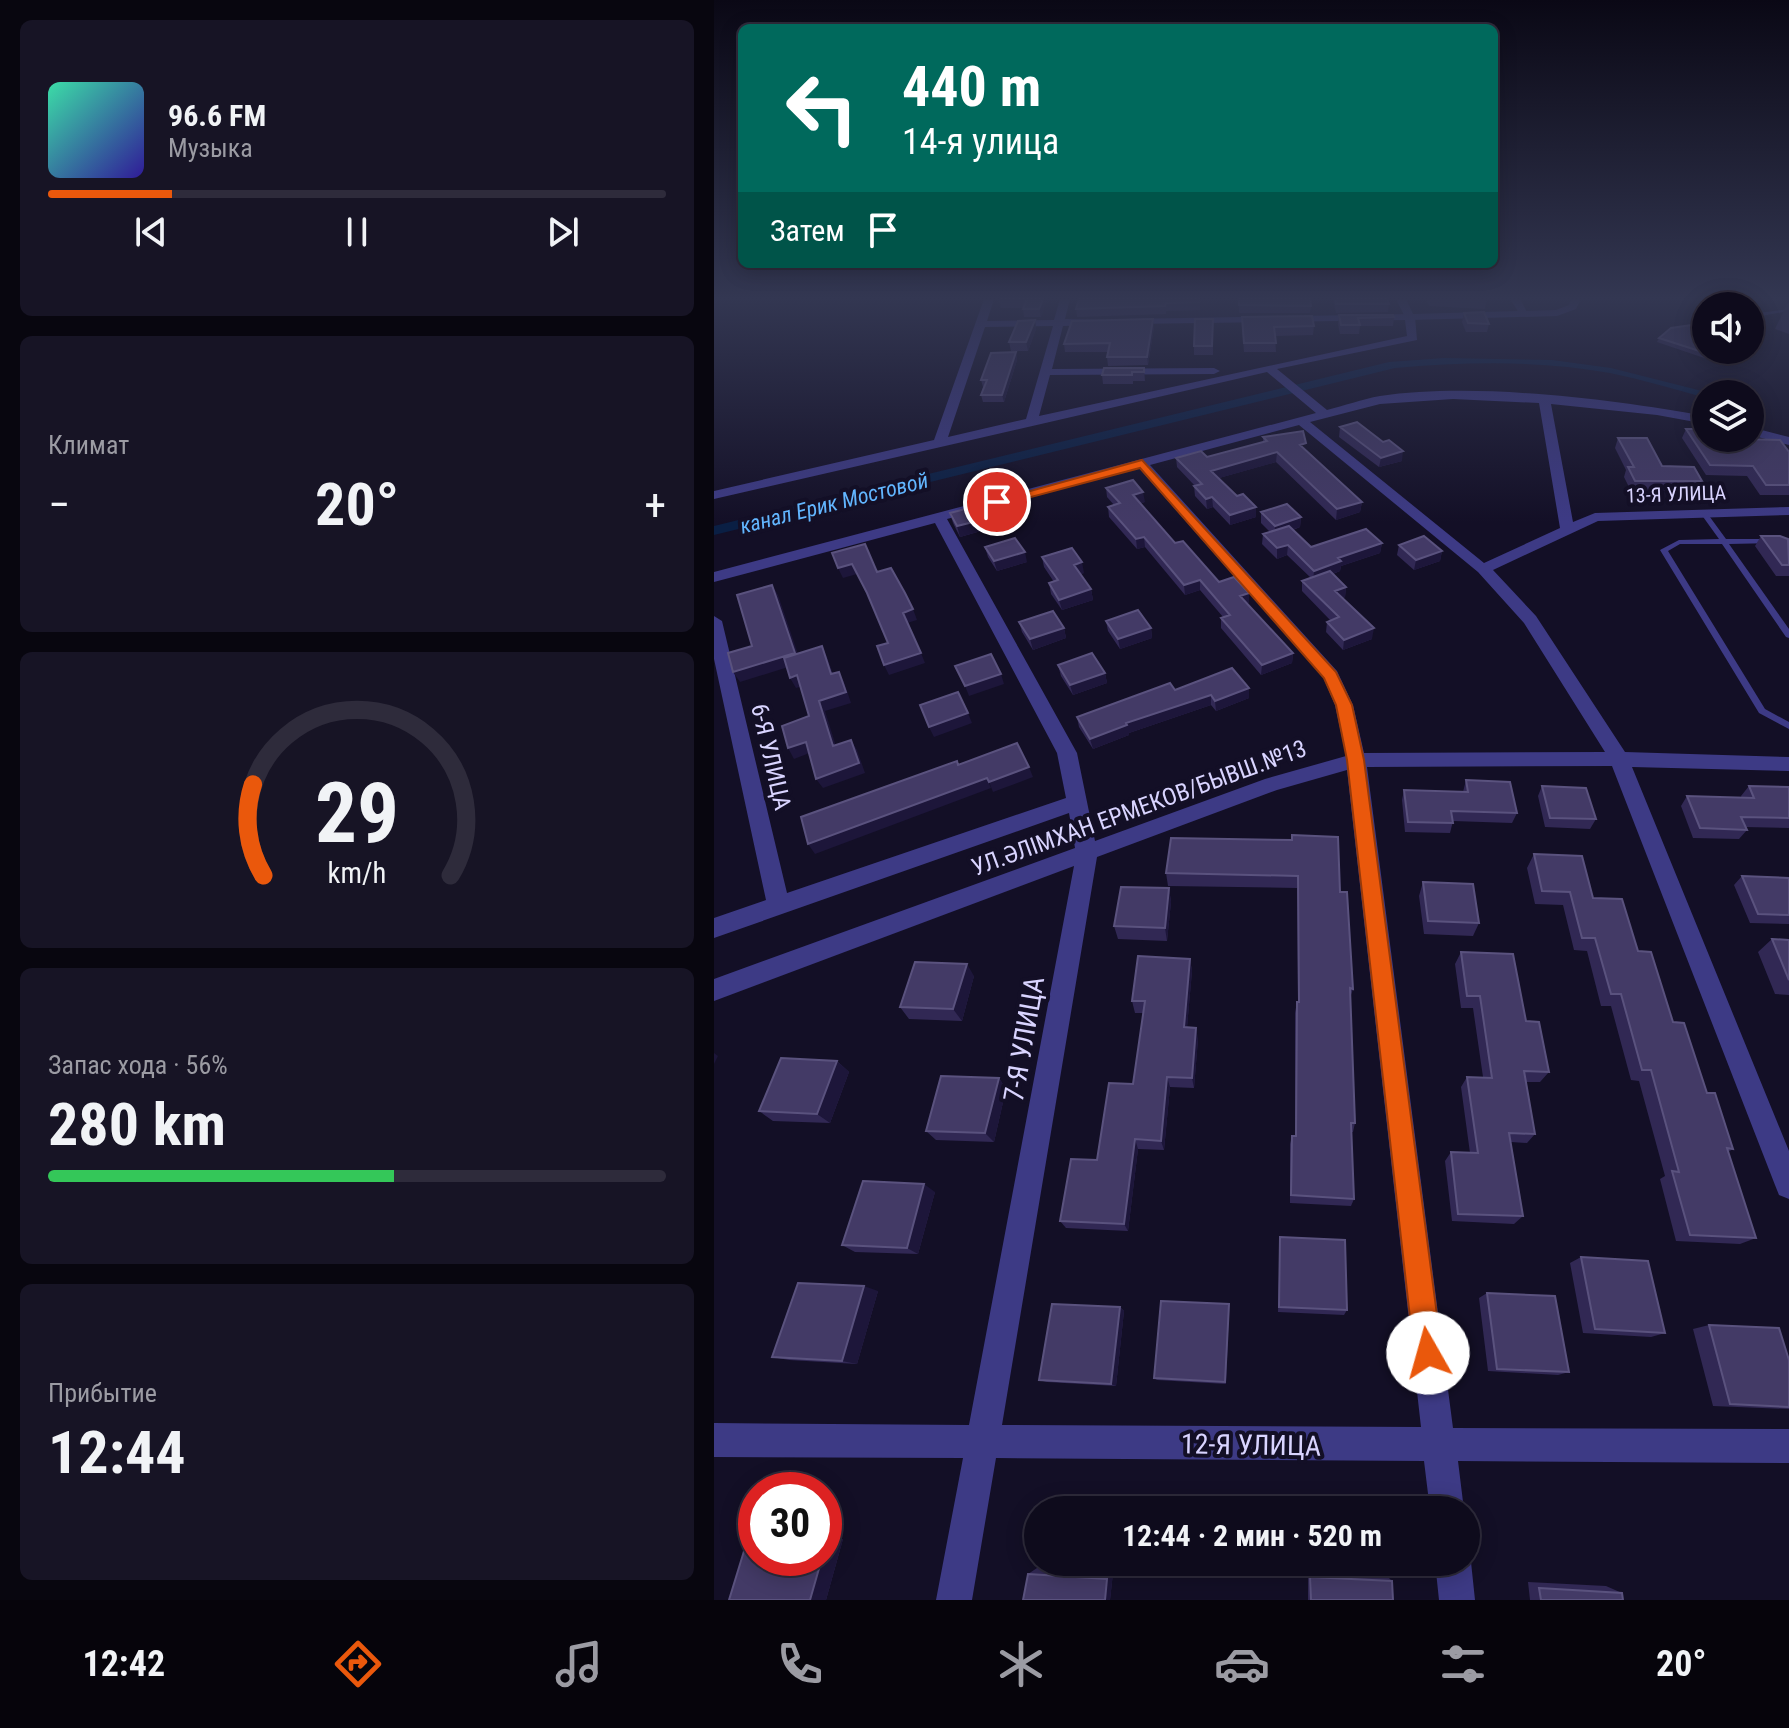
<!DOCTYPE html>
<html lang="ru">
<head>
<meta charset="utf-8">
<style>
	body { margin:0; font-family:"Roboto Condensed",sans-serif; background:#171425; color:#f1f3f6; height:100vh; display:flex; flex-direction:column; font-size:30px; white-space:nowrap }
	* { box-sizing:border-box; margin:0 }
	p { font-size:26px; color:#9b9ba3 }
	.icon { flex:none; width:44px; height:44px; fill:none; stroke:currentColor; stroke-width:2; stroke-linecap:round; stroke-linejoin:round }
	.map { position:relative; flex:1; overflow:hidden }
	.details { display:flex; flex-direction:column; gap:20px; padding:20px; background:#08060f; width:714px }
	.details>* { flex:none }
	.guide { position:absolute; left:24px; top:24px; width:760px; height:244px; border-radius:12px; box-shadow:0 4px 20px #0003,0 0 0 2px #2e2b3b; background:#00695c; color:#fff; overflow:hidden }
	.fabs { position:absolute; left:978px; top:292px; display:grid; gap:16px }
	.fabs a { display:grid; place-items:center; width:72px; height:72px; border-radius:50%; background:#0e0b1c; box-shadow:0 4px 20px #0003,0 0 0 2px #2e2b3b; font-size:40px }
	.speed { position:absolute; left:24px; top:1472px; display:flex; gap:16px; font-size:40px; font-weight:700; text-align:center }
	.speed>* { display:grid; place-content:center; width:104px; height:104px; border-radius:50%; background:#0e0b1c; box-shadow:0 4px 20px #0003,0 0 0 2px #2e2b3b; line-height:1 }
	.speed .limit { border:12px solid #d22; background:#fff; color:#111 }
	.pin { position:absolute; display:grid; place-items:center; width:68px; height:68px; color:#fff; margin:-34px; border:4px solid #fff; border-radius:50%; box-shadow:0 2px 8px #0007 }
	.me { position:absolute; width:88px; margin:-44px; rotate:353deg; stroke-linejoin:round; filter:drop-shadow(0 0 6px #0008) }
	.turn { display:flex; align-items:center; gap:28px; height:168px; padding:0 32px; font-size:36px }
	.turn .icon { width:104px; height:104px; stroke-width:2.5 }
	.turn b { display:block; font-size:56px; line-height:68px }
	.then { display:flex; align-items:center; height:76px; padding:0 32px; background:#0003; gap:16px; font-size:30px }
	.big { font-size:60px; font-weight:700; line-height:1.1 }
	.details .widget { flex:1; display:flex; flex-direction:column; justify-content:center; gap:12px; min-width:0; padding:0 28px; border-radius:12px; background:#171425 }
	.details .dial { align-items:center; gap:0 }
	.dial svg { height:208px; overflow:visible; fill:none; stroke:#2e2b3b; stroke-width:7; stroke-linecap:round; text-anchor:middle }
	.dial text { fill:#f1f3f6; stroke:none }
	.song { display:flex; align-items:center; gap:24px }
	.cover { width:96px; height:96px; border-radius:12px; background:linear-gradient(135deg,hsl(160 70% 55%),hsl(250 70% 35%)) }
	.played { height:8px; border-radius:4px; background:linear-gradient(90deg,#ea580c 20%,#2e2b3b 20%) }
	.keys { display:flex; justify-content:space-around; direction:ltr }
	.heat { display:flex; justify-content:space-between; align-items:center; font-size:44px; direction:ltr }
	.charge { height:12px; border-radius:6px; background:linear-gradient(90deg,#34c759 56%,#2e2b3b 0) }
	.trip { position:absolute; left:310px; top:1496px; width:456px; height:80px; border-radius:40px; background:#0e0b1c; box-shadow:0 4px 20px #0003,0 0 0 2px #2e2b3b; font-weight:700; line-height:80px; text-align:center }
	.menu { display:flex; height:128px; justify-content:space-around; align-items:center; background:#06040b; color:#9b9ba3 }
	.menu .icon { width:56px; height:56px }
	.menu .on { color:#ea580c }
	.menu b { font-size:36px; color:#f1f3f6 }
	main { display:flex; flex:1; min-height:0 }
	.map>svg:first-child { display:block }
	.water { fill:#0a1f44 }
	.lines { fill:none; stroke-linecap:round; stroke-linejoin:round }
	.service { fill:#3d3a85; fill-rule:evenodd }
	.minor { fill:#3d3a85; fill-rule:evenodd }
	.tertiary { fill:#3d3a85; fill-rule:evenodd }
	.wall { fill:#312854 }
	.shaded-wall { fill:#1d163a }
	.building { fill:#433a66; stroke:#5a527e; stroke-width:2 }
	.route { fill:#ea580c; stroke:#983908; stroke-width:2 }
	.labels { text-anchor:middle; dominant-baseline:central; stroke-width:8; stroke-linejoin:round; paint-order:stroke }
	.far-street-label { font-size:20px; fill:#d9d4ff; stroke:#130f26 }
	.far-water-label { font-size:22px; font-style:italic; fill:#62b6ff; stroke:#130f26 }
	.street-label { font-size:24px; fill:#d9d4ff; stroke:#130f26 }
	.near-street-label { font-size:28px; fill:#d9d4ff; stroke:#130f26 }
</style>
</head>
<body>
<main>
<section class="details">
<div class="widget">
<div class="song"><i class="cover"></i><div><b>96.6 FM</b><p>Музыка</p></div></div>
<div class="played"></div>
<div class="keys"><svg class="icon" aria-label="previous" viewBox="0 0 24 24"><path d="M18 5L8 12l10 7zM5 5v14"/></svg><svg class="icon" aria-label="pause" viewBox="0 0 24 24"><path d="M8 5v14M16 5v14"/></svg><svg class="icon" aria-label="next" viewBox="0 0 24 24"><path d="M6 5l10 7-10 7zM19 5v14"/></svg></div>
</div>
<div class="widget"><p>Климат</p>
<div class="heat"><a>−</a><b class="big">20°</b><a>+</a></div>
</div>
<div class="widget dial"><svg viewBox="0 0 100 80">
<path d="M14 69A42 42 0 1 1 86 69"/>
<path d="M14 69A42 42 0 0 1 10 34" stroke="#ea580c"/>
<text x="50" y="56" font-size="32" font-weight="700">29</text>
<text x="50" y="72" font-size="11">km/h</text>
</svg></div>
<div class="widget"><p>Запас хода · 56%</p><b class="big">280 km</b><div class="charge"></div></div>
<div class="widget"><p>Прибытие</p><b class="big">12:44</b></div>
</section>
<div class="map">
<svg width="1075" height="1600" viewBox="0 0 1075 1600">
	<rect width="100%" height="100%" fill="#130f26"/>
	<path class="water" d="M730,358L838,360L897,368L1000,394H992V398C960,389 929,380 896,373C826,360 752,362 681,368L0,535V526L675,362Z"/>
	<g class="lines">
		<path class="service" d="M1075,309V311L1036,318V314Z
			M989,513H993L1012,539H1062L1075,544V549L1061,543L1015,544L1075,629V638L1072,637L1008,544H966L954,551L1051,709L1075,722V729L1045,713L946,550L965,540L1005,539L987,514Z"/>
		<path class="minor" d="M270,299H280L273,321L340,320L346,299H356L351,319L387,320V324L383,325L349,326L338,369L500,368L506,371L500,374L336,375L325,416L693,336L691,320L415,324L411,323V319L696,314L701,317L703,340L563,369L613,410C630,406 648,399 666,396C761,382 897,399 992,416V424L943,415L837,404L859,522L881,513L1075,507V515L884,521L779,570L822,616L911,752L1075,757V771L918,767L1075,1151V1199L1065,1195L1061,1185L898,766L653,767L739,1428L1075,1429V1463L744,1461L750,1510H716L710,1461L282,1458L258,1600H222L249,1458L0,1457V1423L255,1425L360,866L0,1001V979L361,848L355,813L0,938V918L52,900L0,659V616L8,621L73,893L352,798L343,753L221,523L0,582V572L602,413L553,372L0,499V491L220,440ZM339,326L312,419L234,437L271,327ZM739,399L825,403L846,528L770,563L596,422L666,404ZM585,425L764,572L810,623L891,752L650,753L639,705L623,671L436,465ZM425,468L609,677L621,705L632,756L551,779L381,841L363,753L233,519ZM633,770L707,1427L288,1425L383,857L563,790Z
			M796,299H806L815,316H807Z
			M1036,427L1075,437V445L1036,435Z
			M752,1550L757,1562L761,1600H725L721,1562H752Z"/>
		<path class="tertiary" d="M682,299H692L699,314L842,310L855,305L857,299H867L862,309L843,316L696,320L691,317Z"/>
	</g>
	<path class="wall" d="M333,299L327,317H310L309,308H287L285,300Z
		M486,299V310L452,311V314L363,317L362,309Z
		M525,299L597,306L596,313H525Z
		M619,299H673L675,304L674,312L622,313Z
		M712,299H772V301L771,309L715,306Z
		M1075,303V334L1061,329L1073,304Z
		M750,313L775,324L773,332H752L748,322Z
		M625,315L680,317L679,326H646L645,334H626L624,324Z
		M499,319V355H480V346Z
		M321,320L322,329L314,351H297L295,342Z
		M528,326H600L599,335L561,336L562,352H530Z
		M440,327L434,365L394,366L393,357L394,352H351L350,344Z
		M945,338L1034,351L1005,363L943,342Z
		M302,352L303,360L290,402H269L267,395L269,387L267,380Z
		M430,368L431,381H419V384H389L388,375Z
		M626,427L669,442L688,461L665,467L625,437Z
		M972,429L1075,452V495H1046L1033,476L992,475L968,438Z
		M549,437L592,451L648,502L646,512L622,520L562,462L505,478L542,517L516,525L499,507L493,509L481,496L480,486H481L463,467L462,458L493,457L549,442Z
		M904,438L948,466L988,481L984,491H917L910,477L912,470L901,448Z
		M392,488L431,502L426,503L461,543L505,582L535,593V603H533L579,653L578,663L547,675L507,628V618L509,617L486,590L471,595L431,547L423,549L395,517L394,507L400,505L393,497Z
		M547,512L587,517L586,527L579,530L597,547L668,543L666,553L627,566L626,571L619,574L632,587L631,597L629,598L658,639L629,650L612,632L613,622L616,620L588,591V581L597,578L573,555L563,559L548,544L549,534L556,532L547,523Z
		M236,513L274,529L246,537L239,523Z
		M1047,536L1075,540V576H1062L1041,546Z
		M685,545L728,551L726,561L700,570L683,555Z
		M271,547L313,562L283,571L274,557Z
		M328,557L370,573L366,574L377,589L379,600L348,610L337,594L335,583L340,582L330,567Z
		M392,621L437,628L438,638L406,649L394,631Z
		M305,622L350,628L352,638L319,650L308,632Z
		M344,665L391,673L393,683L359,695L347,676Z
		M535,688V698L502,711L497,705L415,733V735L379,749L365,727L363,717L461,690Z
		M752,780L803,813L798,823L739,821L736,833L691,832L688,800L690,790L749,792Z
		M828,786L882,819L876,829L831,827L824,796Z
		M1035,786L1075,787V828L1031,827L1033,830L1025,839L979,838L967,806L973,796L1028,798L1027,796Z
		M578,840L626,892L639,989L636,998L641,1123L639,1132H637L640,1199L637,1206L576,1203V1144L578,1136H581V1013L583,1002H584L583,888L454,886L452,873Z
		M820,854L879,898L924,951L1019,1149L1014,1152L1042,1238L1026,1244L962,1241L946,1179L951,1176L925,1081L917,1080L897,1006H887L873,951L860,950L849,905L821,904L813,868Z
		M1028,876L1075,878V924L1036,923L1020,885Z
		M709,882L765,923L759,936L710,934L705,896Z
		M455,888L457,902L453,941L404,939L400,926Z
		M1058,939L1075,940V995L1061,994L1044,952Z
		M747,952L812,1021L835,1072L826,1082H812L821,1134L813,1143L797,1142L809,1216L800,1224L738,1221L731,1161L737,1152L756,1153L747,1087L753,1077H769L759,1008H747L741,964Z
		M476,959L478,971L473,1027L484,1039L480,1088L456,1087L450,1150L424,1149L414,1231L352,1228L346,1221L383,1160L419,1084L429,1013H421L418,1001Z
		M260,976L248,1021L195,1019L186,1007Z
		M123,1061L135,1072L116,1123L59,1121L45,1111Z
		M285,1078L292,1089L280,1142L222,1140L212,1131Z
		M221,1192L204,1254L141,1252L128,1245Z
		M566,1237L633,1310L630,1315L564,1312Z
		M867,1257L951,1333L937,1337L869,1333L856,1263Z
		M164,1291L143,1364L75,1360L58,1357Z
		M773,1293L855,1372L844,1375L774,1371L765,1298Z
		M406,1307L410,1311L402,1386L333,1382L325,1380Z
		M515,1309L512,1384L443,1380L440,1378Z
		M995,1325L1075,1360V1409L999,1406L979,1329Z
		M42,1537V1558H110V1538L129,1539L112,1600H15L34,1538Z
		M323,1568L399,1573L396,1600L314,1574Z
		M594,1571L672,1575L678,1581L679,1600H594Z
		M814,1582L892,1586L908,1593L909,1600H816Z"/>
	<path class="shaded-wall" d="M329,299H333L327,317L325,309Z
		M439,319L440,327L434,365L433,357Z
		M321,320L322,329L314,351L312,342Z
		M1027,350H1035L1005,363L1007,358Z
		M302,352L303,360L290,402L288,395Z
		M689,451L688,461L665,467L667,458Z
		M563,452L562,462L498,480L497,471Z
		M429,492L431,502L420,505L419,495Z
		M498,497L499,507L493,509L492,499Z
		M648,502L646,512L622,520L623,509Z
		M542,507V517L516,525V515Z
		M587,517L586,527L560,536L561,526Z
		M271,519L274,529L246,537L243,526Z
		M430,537L431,547L423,549L422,539Z
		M668,543L666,553L627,566L626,571L599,581L600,571L624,558Z
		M574,545L573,555L563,559V548Z
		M728,551L726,561L700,570L702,560Z
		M311,552L313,562L283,571L280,561Z
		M368,562L370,573L362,575L360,565Z
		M138,564L143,574L129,578L124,568Z
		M486,580V590L471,595L470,585Z
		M58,585L64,595L87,663L26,682L19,672L81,653Z
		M632,587L631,597L620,601L621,591Z
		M377,589L379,600L348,610L345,600Z
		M535,593V603L526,606V596Z
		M199,609L203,620L193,623L189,613Z
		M350,628L352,638L319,650L316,639Z
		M437,628L438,638L406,649L404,639Z
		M660,628L658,639L629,650L630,640Z
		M108,646L113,657L123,685L117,674Z
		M207,653L211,663L175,675L170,665Z
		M579,653L578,663L547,675L548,665Z
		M125,672L130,682L137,703L111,711L125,756L119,746L105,701Z
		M391,673L393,683L359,695L356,685Z
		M287,674L290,684L255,696L251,686Z
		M83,675L89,686L82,688L76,678Z
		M535,688V698L502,711L501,701Z
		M497,695V705L415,733V735L379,749L376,739L412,723Z
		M254,713L258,723L220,737L215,727Z
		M137,740L143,750L151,773L109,788L102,779Z
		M92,742L98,752L80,759L74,748Z
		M315,767L319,777L279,792L275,782Z
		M273,778L277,788L101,854L94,844Z
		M455,888L457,902L453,941L451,928Z
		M476,959L478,971L472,1039L470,1027Z
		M253,964L260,976L248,1021L239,1009Z
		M482,1028L484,1039L480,1088L478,1078Z
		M0,1053L4,1056L0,1064Z
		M123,1061L135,1072L116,1123L103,1114Z
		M453,1077L456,1087L450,1150L447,1141Z
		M285,1078L292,1089L280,1142L271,1133Z
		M421,1139L424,1149L414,1231L410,1224Z
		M210,1184L221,1192L204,1254L193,1248Z
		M150,1286L164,1291L143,1364L128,1361Z
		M515,1304V1309L512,1384L511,1382Z
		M406,1307L410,1311L402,1386L397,1384Z
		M129,1539L112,1600H96L108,1558H110L112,1543Z
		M399,1573L396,1600H391L393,1579Z"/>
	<path class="building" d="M285,299H329L325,309H309L313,299Z
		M365,299H485V302L452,303L451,306L362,309Z
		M525,299H596L597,306L525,305Z
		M621,299H673L675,304H622Z
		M770,312L775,324L754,323L750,313Z
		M625,315H679L680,317L644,318L646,325H627Z
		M598,316L600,326L560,327L562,343H530L528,317Z
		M439,319L433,357H393L396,343L350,344L358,321Z
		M481,319H499L498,346H480Z
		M321,320L312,342H295L304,321Z
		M992,323V350H1027L1007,358L945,338L957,328Z
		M302,352L288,395H267L273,380H267L277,353Z
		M390,368H430V372H418V375H388Z
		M643,422L669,442L675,440L689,451L667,458L626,427Z
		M972,429H992V438L1066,440L1075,452V485H1052L1039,466L996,465Z
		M589,431L592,443L586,445L648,502L623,509L563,452L497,471L523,496L529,494L542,507L516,515L498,497L492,499L480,486L488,484L462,458L487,451L493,457L553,441L549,437Z
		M904,438H933L948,466L980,467L988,481H921L914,467H920Z
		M419,480L429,492L419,495L461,543L469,541L505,582L520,577L535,593L526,596L579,653L548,665L507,618L516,615L486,580L470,585L430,537L422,539L394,507L406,503L392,488Z
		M573,504L587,517L561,526L547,512Z
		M263,506L271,519L243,526L236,513Z
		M575,526L597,547L652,529L668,543L624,558L627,561L600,571L574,545L563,548L549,534Z
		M710,536L728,551L702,560L685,545Z
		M1047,536H1066L1074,539L1075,565H1068Z
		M301,538L311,552L280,561L271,547Z
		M151,544L163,572L177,568L191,593L199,609L189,613L207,653L170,665L163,646L174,643L153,593L138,564L124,568L118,553Z
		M358,548L368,562L360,565L377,589L345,600L335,583L344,580L328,557Z
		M616,571L632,587L621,591L660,628L630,640L613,622L625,617L588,581Z
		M58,585L81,653L19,672L14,653L38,646L23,595Z
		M424,610L437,628L404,639L392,621Z
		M339,611L350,628L316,639L305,622Z
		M108,646L117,674L125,672L132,692L105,701L119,746L137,740L145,763L102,779L92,742L74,748L68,726L95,716L83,675L76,678L70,658Z
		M378,653L391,673L356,685L344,665Z
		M277,654L287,674L251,686L241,666Z
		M518,668L535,688L501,701L497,695L412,723L413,725L376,739L363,717L456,683L461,690Z
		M244,692L254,713L215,727L206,705Z
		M303,743L315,767L275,782L273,778L94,844L87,817L243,761L244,765Z
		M752,780L796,782L803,813L737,811L739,823L694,822L690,790L754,792Z
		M828,786L872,788L882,819L836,818Z
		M1035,786L1075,787V818L1027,817L1033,830L986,828L973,796L1040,798Z
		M578,835L624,837L626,892H633L639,989L636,988L641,1123H637L640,1199L577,1195L578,1136H582L583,1002H585L584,876L452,873L457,838L578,840Z
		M820,854L868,856L879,898L908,899L924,951L937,952L959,1022L970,1023L993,1093H1001L1019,1149L1013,1148L1042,1238L976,1235L958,1171L965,1172L937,1070H928L907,994H897L881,938H868L856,892L828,891Z
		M1028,876L1075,878V915L1044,914Z
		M709,882L759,884L765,923L714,921Z
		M407,887L455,888L451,928L400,926Z
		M1058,939L1075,940V980Z
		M747,952L799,954L812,1021L825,1022L835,1072L810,1071L821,1134L795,1133L809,1216L744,1214L737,1152L764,1153L753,1077L778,1078L766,996H753Z
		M424,956L476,959L470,1027L482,1028L478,1078L453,1077L447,1141L421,1139L410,1224L346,1221L357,1159L383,1160L395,1083L419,1084L431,1001H418Z
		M201,962L253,964L239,1009L186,1007Z
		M67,1058L123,1061L103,1114L45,1111Z
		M227,1076L285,1078L271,1133L212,1131Z
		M149,1181L210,1184L193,1248L128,1245Z
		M566,1237L631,1240L633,1310L565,1307Z
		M867,1257L934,1261L951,1333L881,1329Z
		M84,1283L150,1286L128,1361L58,1357Z
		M773,1293L841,1296L855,1372L783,1369Z
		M447,1301L515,1304L511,1382L440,1378Z
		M338,1304L406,1307L397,1384L325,1380Z
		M995,1325L1065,1328L1075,1360V1407L1016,1404Z
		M34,1538L42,1539V1558H108L96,1600H15Z
		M314,1574L393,1579L391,1600H309Z
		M596,1577L678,1581L679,1600H597Z
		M825,1588L908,1593L909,1600H827Z"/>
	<linearGradient id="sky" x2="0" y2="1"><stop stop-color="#0a0815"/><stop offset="0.57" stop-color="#333752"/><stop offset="1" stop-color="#333752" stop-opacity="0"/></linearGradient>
	<rect width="1075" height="523" fill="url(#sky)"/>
	<path class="route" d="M428,460L622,672L638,705L650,760L728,1353L724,1363L714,1367L704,1363L700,1353L633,760L622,705L610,678L426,468L283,506L277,502Z"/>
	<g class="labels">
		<g class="far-street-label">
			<text transform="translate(962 494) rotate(-2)">13-Я УЛИЦА</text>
		</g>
		<g class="far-water-label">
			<text transform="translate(120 503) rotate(-14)">канал Ерик Мостовой</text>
		</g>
		<g class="street-label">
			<text transform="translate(57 757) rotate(77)">6-Я УЛИЦА</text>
			<text transform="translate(425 808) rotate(-20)">УЛ.ӘЛІМХАН ЕРМЕКОВ/БЫВШ.№13</text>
		</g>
		<g class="near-street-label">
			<text transform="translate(310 1039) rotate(-80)">7-Я УЛИЦА</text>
			<text transform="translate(537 1445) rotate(1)">12-Я УЛИЦА</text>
		</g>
	</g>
</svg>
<div class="fabs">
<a><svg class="icon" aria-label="sound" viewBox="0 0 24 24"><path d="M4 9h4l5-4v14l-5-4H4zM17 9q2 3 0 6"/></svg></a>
<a><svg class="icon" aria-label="layers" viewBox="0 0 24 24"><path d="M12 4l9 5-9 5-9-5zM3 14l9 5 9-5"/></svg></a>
</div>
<div class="speed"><div class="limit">30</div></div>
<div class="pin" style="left:283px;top:502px;background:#d93025"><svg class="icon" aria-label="arrive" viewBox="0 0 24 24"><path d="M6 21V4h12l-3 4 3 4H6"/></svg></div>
<svg class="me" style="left:714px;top:1353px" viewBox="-20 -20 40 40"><circle r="19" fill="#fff"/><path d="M0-13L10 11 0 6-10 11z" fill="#ea580c"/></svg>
<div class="trip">12:44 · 2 мин · 520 m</div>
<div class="guide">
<div class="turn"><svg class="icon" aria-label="left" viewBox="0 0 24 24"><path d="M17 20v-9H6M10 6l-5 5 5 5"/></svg><div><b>440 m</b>14-я улица</div></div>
<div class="then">Затем<svg class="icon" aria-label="arrive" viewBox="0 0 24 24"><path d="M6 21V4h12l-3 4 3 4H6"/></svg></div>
</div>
</div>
</main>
<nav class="menu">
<b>12:42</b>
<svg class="icon on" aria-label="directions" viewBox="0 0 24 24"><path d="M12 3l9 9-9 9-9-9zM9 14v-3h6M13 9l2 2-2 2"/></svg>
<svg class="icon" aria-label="music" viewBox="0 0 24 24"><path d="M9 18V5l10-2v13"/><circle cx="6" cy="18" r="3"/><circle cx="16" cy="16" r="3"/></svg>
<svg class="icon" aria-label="phone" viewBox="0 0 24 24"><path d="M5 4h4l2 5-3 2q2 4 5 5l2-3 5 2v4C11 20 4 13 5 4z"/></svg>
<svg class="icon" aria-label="climate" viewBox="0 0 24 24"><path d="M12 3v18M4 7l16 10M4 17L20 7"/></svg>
<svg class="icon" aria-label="car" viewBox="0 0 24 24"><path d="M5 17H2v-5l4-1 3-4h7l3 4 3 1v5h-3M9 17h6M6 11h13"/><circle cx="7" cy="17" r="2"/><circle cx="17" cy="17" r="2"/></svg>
<svg class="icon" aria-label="filters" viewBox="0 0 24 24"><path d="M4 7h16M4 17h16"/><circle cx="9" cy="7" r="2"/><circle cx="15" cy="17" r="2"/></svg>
<b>20°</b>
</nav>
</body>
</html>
